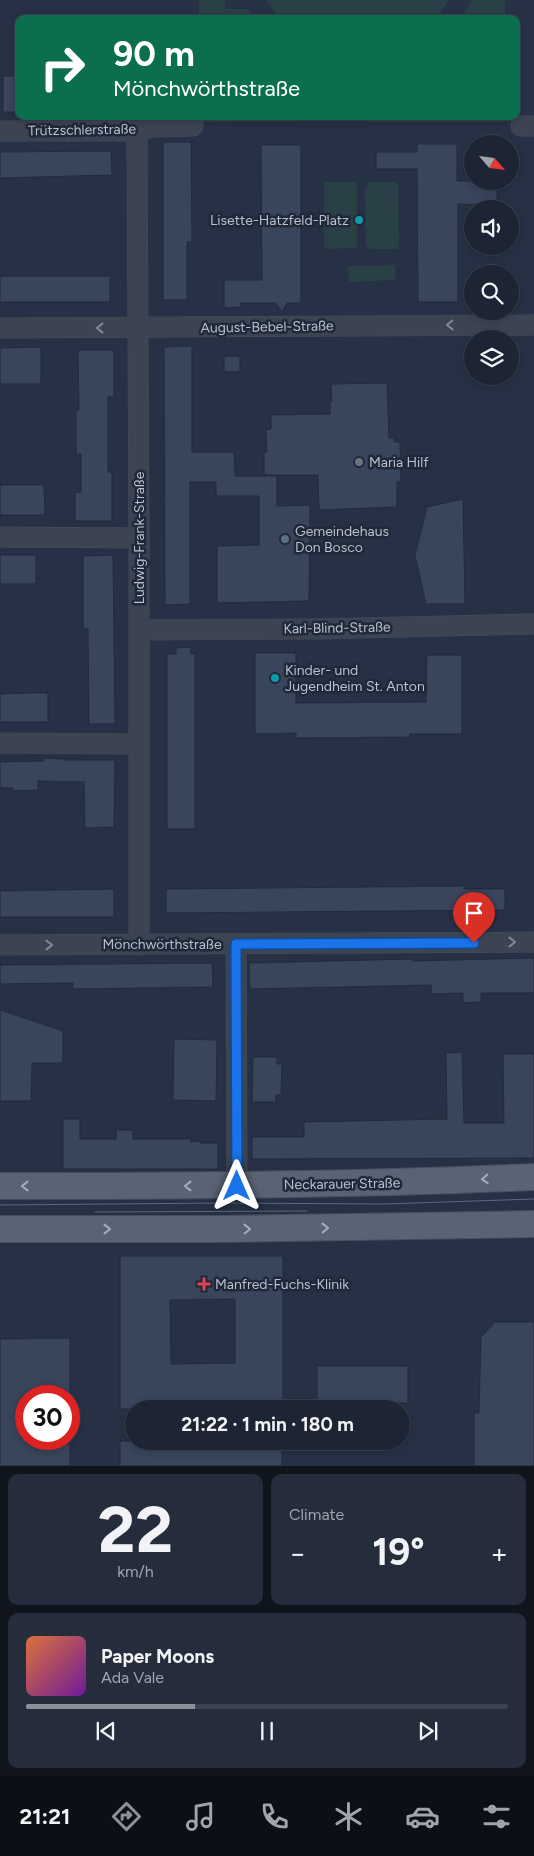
<!DOCTYPE html>
<html lang="en">
<head>
<meta charset="utf-8">
<style>
	body { margin:0; font-family:Figtree,sans-serif; background:#252d3c; color:#f1f3f6; height:100vh; display:flex; flex-direction:column; font-size:19px; white-space:nowrap }
	* { box-sizing:border-box; margin:0 }
	p { font-size:16px; color:#a0a5ac }
	.icon { flex:none; width:28px; height:28px; fill:none; stroke:currentColor; stroke-width:2; stroke-linecap:round; stroke-linejoin:round }
	.map { position:relative; height:1466px; overflow:hidden }
	.side { display:flex; flex-direction:column; gap:8px; padding:8px; background:#10141d; flex:1 }
	.side>* { flex:none }
	.top-card { position:absolute; left:15px; top:15px; width:505px; height:105px; border-radius:10px; box-shadow:0 2px 8px #0003,0 0 0 1px #3b424f; background:#0b6e4f; color:#fff; overflow:hidden }
	.needle { width:32px; rotate:118deg }
	.tools { position:absolute; left:464px; top:135px; display:grid; gap:10px }
	.tools a { display:grid; place-items:center; width:55px; height:55px; border-radius:50%; background:#1d2534; box-shadow:0 2px 8px #0003,0 0 0 1px #3b424f; font-size:25px }
	.speed { position:absolute; left:15px; top:1385px; display:flex; gap:10px; font-size:25px; font-weight:700; text-align:center }
	.speed>* { display:grid; place-content:center; width:65px; height:65px; border-radius:50%; background:#1d2534; box-shadow:0 2px 8px #0003,0 0 0 1px #3b424f; line-height:1 }
	.speed .limit { border:8px solid #d22; background:#fff; color:#111 }
	.pin { position:absolute; display:grid; place-items:center; width:42px; height:42px; color:#fff; margin:-51px -21px; border-radius:50% 50% 50% 0; rotate:-45deg; box-shadow:0 0 5px #0007 }
	.pin .icon { rotate:45deg }
	.me { position:absolute; width:55px; margin:-28px; rotate:0deg; stroke-linejoin:round; filter:drop-shadow(0 0 4px #0008) }
	.turn { display:flex; align-items:center; gap:18px; height:105px; padding:0 15px; font-size:22px }
	.turn .icon { width:65px; height:65px; stroke-width:2.5 }
	.turn b { display:block; font-size:35px; line-height:42px }
	.big { font-size:38px; font-weight:700; line-height:1.1 }
	.side .card { flex:1; display:flex; flex-direction:column; justify-content:center; gap:8px; min-width:0; padding:0 18px; border-radius:10px; background:#252d3c }
	.side .dial { align-items:center; gap:0 }
	.dial b { font-size:65px; line-height:1 }
	.song { display:flex; align-items:center; gap:15px }
	.cover { width:60px; height:60px; border-radius:8px; background:linear-gradient(135deg,hsl(20 70% 55%),hsl(280 70% 35%)) }
	.played { height:5px; border-radius:2px; background:linear-gradient(90deg,#8c9099 35%,#3b424f 35%) }
	.keys { display:flex; justify-content:space-around; direction:ltr }
	.heat { display:flex; justify-content:space-between; align-items:center; font-size:28px; direction:ltr }
	.side .tiles { flex:1; display:grid; gap:8px; grid-template-columns:1fr 1fr }
	.card:last-child { grid-column:span 2 }
	.trip { position:absolute; left:125px; top:1400px; width:285px; height:50px; border-radius:25px; background:#1d2534; box-shadow:0 2px 8px #0003,0 0 0 1px #3b424f; font-weight:700; line-height:50px; text-align:center }
	.tabs { display:flex; height:80px; justify-content:space-around; align-items:center; background:#0c0f15; color:#a0a5ac }
	.tabs .icon { width:35px; height:35px }
	.tabs .selected { color:#8c9099 }
	.tabs b { font-size:22px; color:#f1f3f6 }
	.map>svg:first-child { display:block }
	.green { fill:#294046 }
	.building { fill:#39455b; stroke:#222b3c; fill-rule:evenodd }
	.lines { fill:none; stroke-linecap:round; stroke-linejoin:round }
	.minor-casing { stroke:#454d5d; stroke-width:21 }
	.major-casing { stroke:#454d5d; stroke-width:28 }
	.minor { stroke:#3c4454; stroke-width:20 }
	.major { stroke:#5a6374; stroke-width:26 }
	.tram { stroke:#5e677b; stroke-width:1 }
	.oneway { stroke:#818897 }
	.oneway2 { stroke:#a6adbb }
	.route-casing { stroke:#114b97; stroke-width:12 }
	.route { stroke:#1a73e8; stroke-width:9 }
	.culture-dot { fill:#0f9aa8; stroke:#20293a; stroke-width:2 }
	.worship-dot { fill:#6b7280; stroke:#20293a; stroke-width:2 }
	.service-dot { fill:#5c6f8a; stroke:#20293a; stroke-width:2 }
	.health-dot { fill:#e0444e; stroke:#20293a; stroke-width:2 }
	.labels { text-anchor:middle; dominant-baseline:central; stroke-width:5; stroke-linejoin:round; paint-order:stroke }
	.street-label { font-size:14px; fill:#b9bfcd; stroke:#20293a }
	.poi-label { font-size:14px; fill:#b9bfcd; stroke:#20293a; text-anchor:start }
</style>
</head>
<body>
<div class="map">
<svg width="534" height="1466" viewBox="0 0 534 1466">
	<rect width="100%" height="100%" fill="#273145"/>
	<path class="green" d="M199,0H225V9H247L256,19H199Z
		M266,0H449L435,19H280Z
		M472,0H505V19H460Z
		M199,116H347V121L199,122Z
		M366,116H504V122H366Z
		M324,182H357V248L324,249Z
		M370,182H395L398,184L399,245L397,249H371L366,246L365,187Z
		M395,265V280L349,282L348,266Z"/>
	<path class="building" d="M3,76H19V112H3Z
		M163,142H191L192,242H187V300H163Z
		M417,144H457V181H497V205L458,204V302H418L417,169H376V152H417Z
		M261,145H301V303H287L282,312L276,303H241V307L224,308V280H262Z
		M111,151L112,175L0,178V152Z
		M0,276H110V302H0Z
		M192,346V452H234L235,476H277V506L310,505L309,601L217,603V546L259,545V496H216V482H190V604L165,605L164,347Z
		M41,347V384H0V348Z
		M78,350H114V397H108V472H112V521H75V493L81,492V454H76V410H79Z
		M224,356H240V372H224Z
		M387,383L389,438H394L395,442H400L401,482H397V507L319,510L318,475H264V452H267L266,430L271,429V415L330,414V402H332L331,384Z
		M0,485H44L45,515H0Z
		M463,499L465,604H426L415,555L427,507Z
		M0,555H36V584H0Z
		M113,555L115,724H89L88,629H83V556Z
		M190,647L191,654H195V829H167V654H176V648Z
		M255,653H296V703L426,702L427,655H462V734H410V737L296,738V733L255,734Z
		M29,693H48V722H0V694Z
		M44,758L64,759V760H115L114,827L85,828L84,782L38,781V790L13,791V788H0V762L44,761Z
		M465,886L464,889H505V910L166,913V889Z
		M114,889V917H0V891Z
		M534,958V993H481V1002L463,1003V993L432,994L431,985L250,989L249,963L413,959V961Z
		M212,963L213,987L73,989V983L0,984V965Z
		M0,1010L63,1031V1063H32L31,1101H0Z
		M174,1039L217,1040L216,1101L173,1100Z
		M462,1052L464,1123H504L503,1054H534V1158L252,1159V1137H304V1122L447,1119L446,1053Z
		M253,1057H277V1064H282L281,1095H276V1102H252Z
		M63,1119H80V1139H116V1130H133V1139H191V1142L200,1141V1143H218V1169H63Z
		M120,1256H283V1409H120ZM235,1299V1363L171,1364L170,1300Z
		M495,1322H534V1466H474V1413H479L481,1337Z
		M70,1338V1396H26V1439H70V1466H0V1339Z
		M317,1366H408V1403H317Z
		M120,1441H282V1466H120Z"/>
	<g class="lines">
		<defs>
			<path id="minor" d="M521,126H534
				M0,131H137L152,127L193,126
				M137,131L139,538V945
				M0,328L534,325
				M0,537L139,538
				M139,630L317,629L534,624
				M0,743L139,744
				M236,944L237,1186
				M0,945L534,942"/>
			<path id="major" d="M0,1186C178,1186 356,1185 534,1177
				M0,1229H217L534,1224"/>
		</defs>
		<use href="#minor" class="minor-casing"/>
		<use href="#major" class="major-casing"/>
		<use href="#minor" class="minor"/>
		<use href="#major" class="major"/>
		<path class="tram" d="M0,1205L220,1203L384,1204L534,1199
			M95,1212L307,1211"/>
	</g>
	<defs><path id="oneway-chevron" d="M-2-3.5L2.5 0L-2 3.5" fill="none" stroke-width="1.6" stroke-linecap="round" stroke-linejoin="round" transform="scale(1.25)"/></defs>
	<g class="oneway">
		<use href="#oneway-chevron" transform="translate(450 325) rotate(179)"/>
		<use href="#oneway-chevron" transform="translate(100 328) rotate(180)"/>
		<use href="#oneway-chevron" transform="translate(512 942)"/>
		<use href="#oneway-chevron" transform="translate(49 945)"/>
	</g>
	<g class="oneway2">
		<use href="#oneway-chevron" transform="translate(485 1179) rotate(177)"/>
		<use href="#oneway-chevron" transform="translate(25 1186) rotate(-180)"/>
		<use href="#oneway-chevron" transform="translate(188 1186) rotate(-180)"/>
		<use href="#oneway-chevron" transform="translate(325 1228) rotate(-1)"/>
		<use href="#oneway-chevron" transform="translate(107 1229)"/>
		<use href="#oneway-chevron" transform="translate(247 1229) rotate(-1)"/>
	</g>
	<g class="lines">
		<defs>
			<path id="route" d="M237,1186L236,944L474,943"/>
		</defs>
		<use href="#route" class="route-casing"/>
		<use href="#route" class="route"/>
	</g>
	<g class="culture-dot">
		<circle cx="359" cy="220" r="5"/>
		<circle cx="275" cy="678" r="5"/>
	</g>
	<circle class="worship-dot" cx="359" cy="462" r="5"/>
	<circle class="service-dot" cx="285" cy="539" r="5"/>
	<path class="health-dot" d="M201.5 1276.5h5v5h5v5h-5v5h-5v-5h-5v-5h5z"/>
	<g class="labels">
		<g class="street-label">
			<text transform="translate(82 130) rotate(-1)">Trützschlerstraße</text>
			<text transform="translate(267 327) rotate(-1)">August-Bebel-Straße</text>
			<text transform="translate(139 538) rotate(-90)">Ludwig-Frank-Straße</text>
			<text transform="translate(337 628) rotate(-1)">Karl-Blind-Straße</text>
			<text x="162" y="944">Mönchwörthstraße</text>
			<text transform="translate(342 1184) rotate(-1)">Neckarauer Straße</text>
		</g>
		<g class="poi-label">
			<text x="349" y="220" text-anchor="end">Lisette-Hatzfeld-Platz</text>
			<text x="369" y="462">Maria Hilf</text>
			<text x="295" y="531">Gemeindehaus<tspan x="295" dy="16">Don Bosco</tspan></text>
			<text x="285" y="670">Kinder- und<tspan x="285" dy="16">Jugendheim St. Anton</tspan></text>
			<text x="215" y="1284">Manfred-Fuchs-Klinik</text>
		</g>
	</g>
</svg>
<div class="tools">
<a><svg class="needle" viewBox="-14 -14 28 28"><path d="M0-13l5 13h-10z" fill="#e53935"/><path d="M0 13l5-13h-10z" fill="#a0a5ac"/></svg></a>
<a><svg class="icon" aria-label="sound" viewBox="0 0 24 24"><path d="M4 9h4l5-4v14l-5-4H4zM17 9q2 3 0 6"/></svg></a>
<a><svg class="icon" aria-label="search" viewBox="0 0 24 24"><circle cx="10" cy="10" r="6"/><path d="M15 15l6 6"/></svg></a>
<a><svg class="icon" aria-label="layers" viewBox="0 0 24 24"><path d="M12 4l9 5-9 5-9-5zM3 14l9 5 9-5"/></svg></a>
</div>
<div class="speed"><div class="limit">30</div></div>
<div class="pin" style="left:474px;top:943px;background:#d93025"><svg class="icon" aria-label="arrive" viewBox="0 0 24 24"><path d="M6 21V4h12l-3 4 3 4H6"/></svg></div>
<svg class="me" style="left:237px;top:1186px" viewBox="-20 -20 40 40"><path d="M0-17L14 15 0 8-14 15z" fill="#1a73e8" stroke="#fff" stroke-width="4"/></svg>
<div class="trip">21:22 · 1 min · 180 m</div>
<div class="top-card">
<div class="turn"><svg class="icon" aria-label="right" viewBox="0 0 24 24"><path d="M7 20v-9h11M14 6l5 5-5 5"/></svg><div><b>90 m</b>Mönchwörthstraße</div></div>
</div>
</div>
<section class="side">
<div class="tiles">
<div class="card dial"><b>22</b><p>km/h</p></div>
<div class="card"><p>Climate</p>
<div class="heat"><a>−</a><b class="big">19°</b><a>+</a></div>
</div>
<div class="card">
<div class="song"><i class="cover"></i><div><b>Paper Moons</b><p>Ada Vale</p></div></div>
<div class="played"></div>
<div class="keys"><svg class="icon" aria-label="previous" viewBox="0 0 24 24"><path d="M18 5L8 12l10 7zM5 5v14"/></svg><svg class="icon" aria-label="pause" viewBox="0 0 24 24"><path d="M8 5v14M16 5v14"/></svg><svg class="icon" aria-label="next" viewBox="0 0 24 24"><path d="M6 5l10 7-10 7zM19 5v14"/></svg></div>
</div>
</div>
</section>
<nav class="tabs">
<b>21:21</b>
<svg class="icon selected" aria-label="directions" viewBox="0 0 24 24"><path d="M12 3l9 9-9 9-9-9zM9 14v-3h6M13 9l2 2-2 2"/></svg>
<svg class="icon" aria-label="music" viewBox="0 0 24 24"><path d="M9 18V5l10-2v13"/><circle cx="6" cy="18" r="3"/><circle cx="16" cy="16" r="3"/></svg>
<svg class="icon" aria-label="phone" viewBox="0 0 24 24"><path d="M5 4h4l2 5-3 2q2 4 5 5l2-3 5 2v4C11 20 4 13 5 4z"/></svg>
<svg class="icon" aria-label="climate" viewBox="0 0 24 24"><path d="M12 3v18M4 7l16 10M4 17L20 7"/></svg>
<svg class="icon" aria-label="car" viewBox="0 0 24 24"><path d="M5 17H2v-5l4-1 3-4h7l3 4 3 1v5h-3M9 17h6M6 11h13"/><circle cx="7" cy="17" r="2"/><circle cx="17" cy="17" r="2"/></svg>
<svg class="icon" aria-label="filters" viewBox="0 0 24 24"><path d="M4 7h16M4 17h16"/><circle cx="9" cy="7" r="2"/><circle cx="15" cy="17" r="2"/></svg>
</nav>
</body>
</html>
